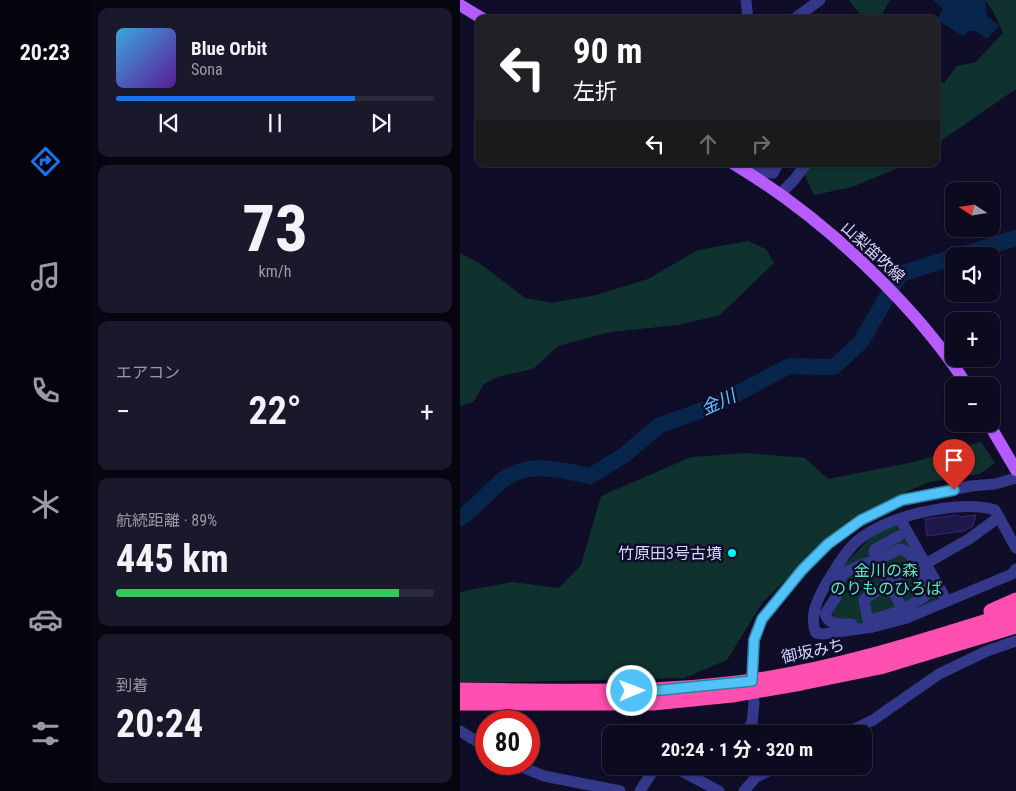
<!DOCTYPE html>
<html lang="ja">
<head>
<meta charset="utf-8">
<style>
	body { margin:0; font-family:"Roboto Condensed","Noto Sans JP",sans-serif; background:#1a182b; color:#f1f3f6; height:100vh; display:flex; flex-direction:column; font-size:19px; white-space:nowrap }
	* { box-sizing:border-box; margin:0 }
	p { font-size:16px; color:#9a9aa4 }
	.icon { flex:none; width:28px; height:28px; fill:none; stroke:currentColor; stroke-width:2; stroke-linecap:round; stroke-linejoin:round }
	.map { position:relative; flex:1; overflow:hidden }
	.sheet { display:flex; flex-direction:column; gap:8px; padding:8px; background:#070610; width:370px }
	.sheet>* { flex:none }
	.guide { position:absolute; left:15px; top:15px; width:465px; height:152px; border-radius:10px; box-shadow:0 1px 4px #0004,0 0 0 1px #2c2b3c; background:#202124; color:#fff; overflow:hidden }
	.needle { width:32px; rotate:282deg }
	.buttons { position:absolute; left:485px; top:182px; display:grid; gap:10px }
	.buttons a { display:grid; place-items:center; width:55px; height:55px; border-radius:10px; background:#0c0a1e; box-shadow:0 1px 4px #0004,0 0 0 1px #2c2b3c; font-size:25px }
	.speed { position:absolute; left:15px; top:710px; display:flex; gap:10px; font-size:25px; font-weight:700; text-align:center }
	.speed>* { display:grid; place-content:center; width:65px; height:65px; border-radius:50%; background:#0c0a1e; box-shadow:0 1px 4px #0004,0 0 0 1px #2c2b3c; line-height:1 }
	.speed .limit { border:8px solid #d22; background:#fff; color:#111 }
	.pin { position:absolute; display:grid; place-items:center; width:42px; height:42px; color:#fff; margin:-51px -21px; border-radius:50% 50% 50% 0; rotate:-45deg; box-shadow:0 0 5px #0007 }
	.pin .icon { rotate:45deg }
	.me { position:absolute; width:55px; margin:-28px; rotate:89deg; stroke-linejoin:round; filter:drop-shadow(0 0 4px #0008) }
	.turn { display:flex; align-items:center; gap:18px; height:105px; padding:0 15px; font-size:22px }
	.turn .icon { width:65px; height:65px; stroke-width:2.5 }
	.turn b { display:block; font-size:35px; line-height:42px }
	.lanes { display:flex; align-items:center; height:48px; padding:0 15px; background:#0003; justify-content:center; gap:25px; direction:ltr }
	.lanes .off { opacity:.35 }
	.big { font-size:38px; font-weight:700; line-height:1.1 }
	.sheet .card { flex:1; display:flex; flex-direction:column; justify-content:center; gap:8px; min-width:0; padding:0 18px; border-radius:10px; background:#1a182b }
	.sheet .dial { align-items:center; gap:0 }
	.dial b { font-size:65px; line-height:1 }
	.song { display:flex; align-items:center; gap:15px }
	.cover { width:60px; height:60px; border-radius:8px; background:linear-gradient(135deg,hsl(200 70% 55%),hsl(270 70% 35%)) }
	.played { height:5px; border-radius:2px; background:linear-gradient(90deg,#1a73e8 75%,#2c2b3c 75%) }
	.keys { display:flex; justify-content:space-around; direction:ltr }
	.heat { display:flex; justify-content:space-between; align-items:center; font-size:28px; direction:ltr }
	.charge { height:8px; border-radius:4px; background:linear-gradient(90deg,#34c759 89%,#2c2b3c 0) }
	.trip { position:absolute; left:142px; top:725px; width:270px; height:50px; border-radius:10px; background:#0c0a1e; box-shadow:0 1px 4px #0004,0 0 0 1px #2c2b3c; font-weight:700; line-height:50px; text-align:center }
	main { display:flex; flex:1; min-height:0 }
	.tabs { display:flex; flex-direction:column; width:90px; justify-content:space-around; align-items:center; background:#05040c; color:#9a9aa4 }
	.tabs .icon { width:35px; height:35px }
	.tabs .active { color:#1a73e8 }
	.tabs b { font-size:22px; color:#f1f3f6 }
	.map>svg:first-child { display:block }
	.green { fill:#10322e }
	.water { fill:#08264c }
	.lines { fill:none; stroke-linecap:round; stroke-linejoin:round }
	.river { stroke:#08264c; stroke-width:16 }
	.building { fill:#1e184a; stroke:#322878 }
	.minor { stroke:#34388a; stroke-width:11 }
	.major { stroke:#b55bff; stroke-width:12 }
	.highway { stroke:#ff4fb1; stroke-width:15 }
	.minor-bridge { stroke:#34388a; stroke-width:11 }
	.route-casing { stroke:#337fa1; stroke-width:12 }
	.route { stroke:#4fc3f7; stroke-width:9 }
	.poi-dot { fill:#00f9ff; stroke:#100d28; stroke-width:2 }
	.labels { text-anchor:middle; dominant-baseline:central; stroke-width:5; stroke-linejoin:round; paint-order:stroke }
	.street-label { font-size:16px; fill:#d5d4ff; stroke:#100d28 }
	.poi-label { font-size:16px; fill:#d5d4ff; stroke:#100d28; text-anchor:end }
	.park-label { font-size:16px; fill:#55e9b9; stroke:#100d28 }
	.water-label { font-size:18px; font-style:italic; fill:#62c2ff; stroke:#100d28 }
</style>
</head>
<body>
<main>
<nav class="tabs">
<b>20:23</b>
<svg class="icon active" aria-label="directions" viewBox="0 0 24 24"><path d="M12 3l9 9-9 9-9-9zM9 14v-3h6M13 9l2 2-2 2"/></svg>
<svg class="icon" aria-label="music" viewBox="0 0 24 24"><path d="M9 18V5l10-2v13"/><circle cx="6" cy="18" r="3"/><circle cx="16" cy="16" r="3"/></svg>
<svg class="icon" aria-label="phone" viewBox="0 0 24 24"><path d="M5 4h4l2 5-3 2q2 4 5 5l2-3 5 2v4C11 20 4 13 5 4z"/></svg>
<svg class="icon" aria-label="climate" viewBox="0 0 24 24"><path d="M12 3v18M4 7l16 10M4 17L20 7"/></svg>
<svg class="icon" aria-label="car" viewBox="0 0 24 24"><path d="M5 17H2v-5l4-1 3-4h7l3 4 3 1v5h-3M9 17h6M6 11h13"/><circle cx="7" cy="17" r="2"/><circle cx="17" cy="17" r="2"/></svg>
<svg class="icon" aria-label="filters" viewBox="0 0 24 24"><path d="M4 7h16M4 17h16"/><circle cx="9" cy="7" r="2"/><circle cx="15" cy="17" r="2"/></svg>
</nav>
<section class="sheet">
<div class="card">
<div class="song"><i class="cover"></i><div><b>Blue Orbit</b><p>Sona</p></div></div>
<div class="played"></div>
<div class="keys"><svg class="icon" aria-label="previous" viewBox="0 0 24 24"><path d="M18 5L8 12l10 7zM5 5v14"/></svg><svg class="icon" aria-label="pause" viewBox="0 0 24 24"><path d="M8 5v14M16 5v14"/></svg><svg class="icon" aria-label="next" viewBox="0 0 24 24"><path d="M6 5l10 7-10 7zM19 5v14"/></svg></div>
</div>
<div class="card dial"><b>73</b><p>km/h</p></div>
<div class="card"><p>エアコン</p>
<div class="heat"><a>−</a><b class="big">22°</b><a>+</a></div>
</div>
<div class="card"><p>航続距離 · 89%</p><b class="big">445 km</b><div class="charge"></div></div>
<div class="card"><p>到着</p><b class="big">20:24</b></div>
</section>
<div class="map">
<svg width="556" height="791" viewBox="0 0 556 791">
	<rect width="100%" height="100%" fill="#100d28"/>
	<path class="green" d="M389,0H430L419,19H404Z
		M525,0H556V89L476,144V80L484,83L497,66L516,62L543,33L533,11Z
		M332,164H448L392,187L354,195L344,173Z
		M288,241L306,249L314,263L260,315L218,325L150,332L98,346L73,369L37,377L24,384L13,402L0,406V253L19,263L65,298L92,303L136,295L188,279L238,250Z
		M521,442L535,463L520,474L469,482L402,512L364,541L302,603L267,660L224,678L52,682H0V592L52,582L99,588L121,565L141,496L231,457L288,453L345,458L368,479L454,462Z
		M435,523H440L481,596C460,618 404,626 374,633L372,625L375,587L383,566L411,537Z"/>
	<path class="water" d="M473,0H525L527,16L539,26L527,39L516,31H508L503,36L477,20L483,9Z"/>
	<g class="lines">
		<path class="river" d="M498,256L556,238
			M0,518C17,507 28,491 44,479C69,461 103,470 130,476L163,456L200,425L254,406L329,366L374,367L401,342L440,274L494,257"/>
	</g>
	<path class="building" d="M498,515L499,517L516,515L513,526L504,531L467,536L465,519Z"/>
	<g class="lines">
		<path class="minor" d="M286,0L288,19
			M334,19L360,0
			M285,170L313,173L318,164
			M320,194L334,180L346,164
			M556,548L535,510C499,499 424,516 396,542C384,553 374,571 365,586C357,600 349,617 356,633L363,634L413,627L447,618L552,574L556,569
			M408,621L443,610L465,596C469,583 454,551 440,549L417,560L443,610
			M408,621L404,600L407,597L509,539L539,517
			M392,624C381,624 369,626 365,614L376,597L379,582L384,573L403,564L417,560L414,552L415,549L439,536
			M0,731L26,747
			M284,734L292,723L294,703L292,681L294,640L302,619L342,570L368,543L401,520L442,500L511,486L535,484L556,478
			M385,734L413,720L479,674L527,651L556,641
			M54,764L84,776L160,791
			M212,766L259,791
			M180,791L196,766
			M284,791L296,777L319,766"/>
		<path class="major" d="M0,5L23,19
			M274,164C342,205 404,259 457,319C475,340 493,362 507,386
			M529,424L556,470"/>
		<path class="highway" d="M531,611L556,600
			M0,690C97,691 195,695 292,681C382,668 469,639 556,612
			M0,703H193L272,695L341,683L420,667L556,626"/>
		<path class="minor-bridge" d="M440,519L487,601"/>
	</g>
	<g class="lines">
		<defs>
			<path id="route" d="M172,691H191L292,681L294,640L302,619L342,570L368,544L401,520L442,500L494,490"/>
		</defs>
		<use href="#route" class="route-casing"/>
		<use href="#route" class="route"/>
	</g>
	<circle class="poi-dot" cx="272" cy="553" r="5"/>
	<g class="labels">
		<g class="street-label">
			<text transform="translate(413 252) rotate(43)">山梨笛吹線</text>
			<text transform="translate(353 651) rotate(-12)">御坂みち</text>
		</g>
		<g class="poi-label">
			<text x="262" y="553">竹原田3号古墳</text>
		</g>
		<g class="park-label">
			<text x="426" y="570">金川の森<tspan x="426" dy="18">のりものひろば</tspan></text>
		</g>
		<g class="water-label">
			<text transform="translate(258 402) rotate(-25)">金川</text>
		</g>
	</g>
</svg>
<div class="buttons">
<a><svg class="needle" viewBox="-14 -14 28 28"><path d="M0-13l5 13h-10z" fill="#e53935"/><path d="M0 13l5-13h-10z" fill="#9a9aa4"/></svg></a>
<a><svg class="icon" aria-label="sound" viewBox="0 0 24 24"><path d="M4 9h4l5-4v14l-5-4H4zM17 9q2 3 0 6"/></svg></a>
<a>+</a>
<a>−</a>
</div>
<div class="speed"><div class="limit">80</div></div>
<div class="pin" style="left:494px;top:490px;background:#d93025"><svg class="icon" aria-label="arrive" viewBox="0 0 24 24"><path d="M6 21V4h12l-3 4 3 4H6"/></svg></div>
<svg class="me" style="left:172px;top:691px" viewBox="-20 -20 40 40"><circle r="17" fill="#4fc3f7" stroke="#fff" stroke-width="3"/><path d="M0-11L8 9 0 5-8 9z" fill="#fff"/></svg>
<div class="trip">20:24 · 1 分 · 320 m</div>
<div class="guide">
<div class="turn"><svg class="icon" aria-label="left" viewBox="0 0 24 24"><path d="M17 20v-9H6M10 6l-5 5 5 5"/></svg><div><b>90 m</b>左折</div></div>
<div class="lanes"><svg class="icon" aria-label="left" viewBox="0 0 24 24"><path d="M17 20v-9H6M10 6l-5 5 5 5"/></svg><svg class="icon off" aria-label="ahead" viewBox="0 0 24 24"><path d="M12 20V5M6 11l6-6 6 6"/></svg><svg class="icon off" aria-label="right" viewBox="0 0 24 24"><path d="M7 20v-9h11M14 6l5 5-5 5"/></svg></div>
</div>
</div>
</main>
</body>
</html>
